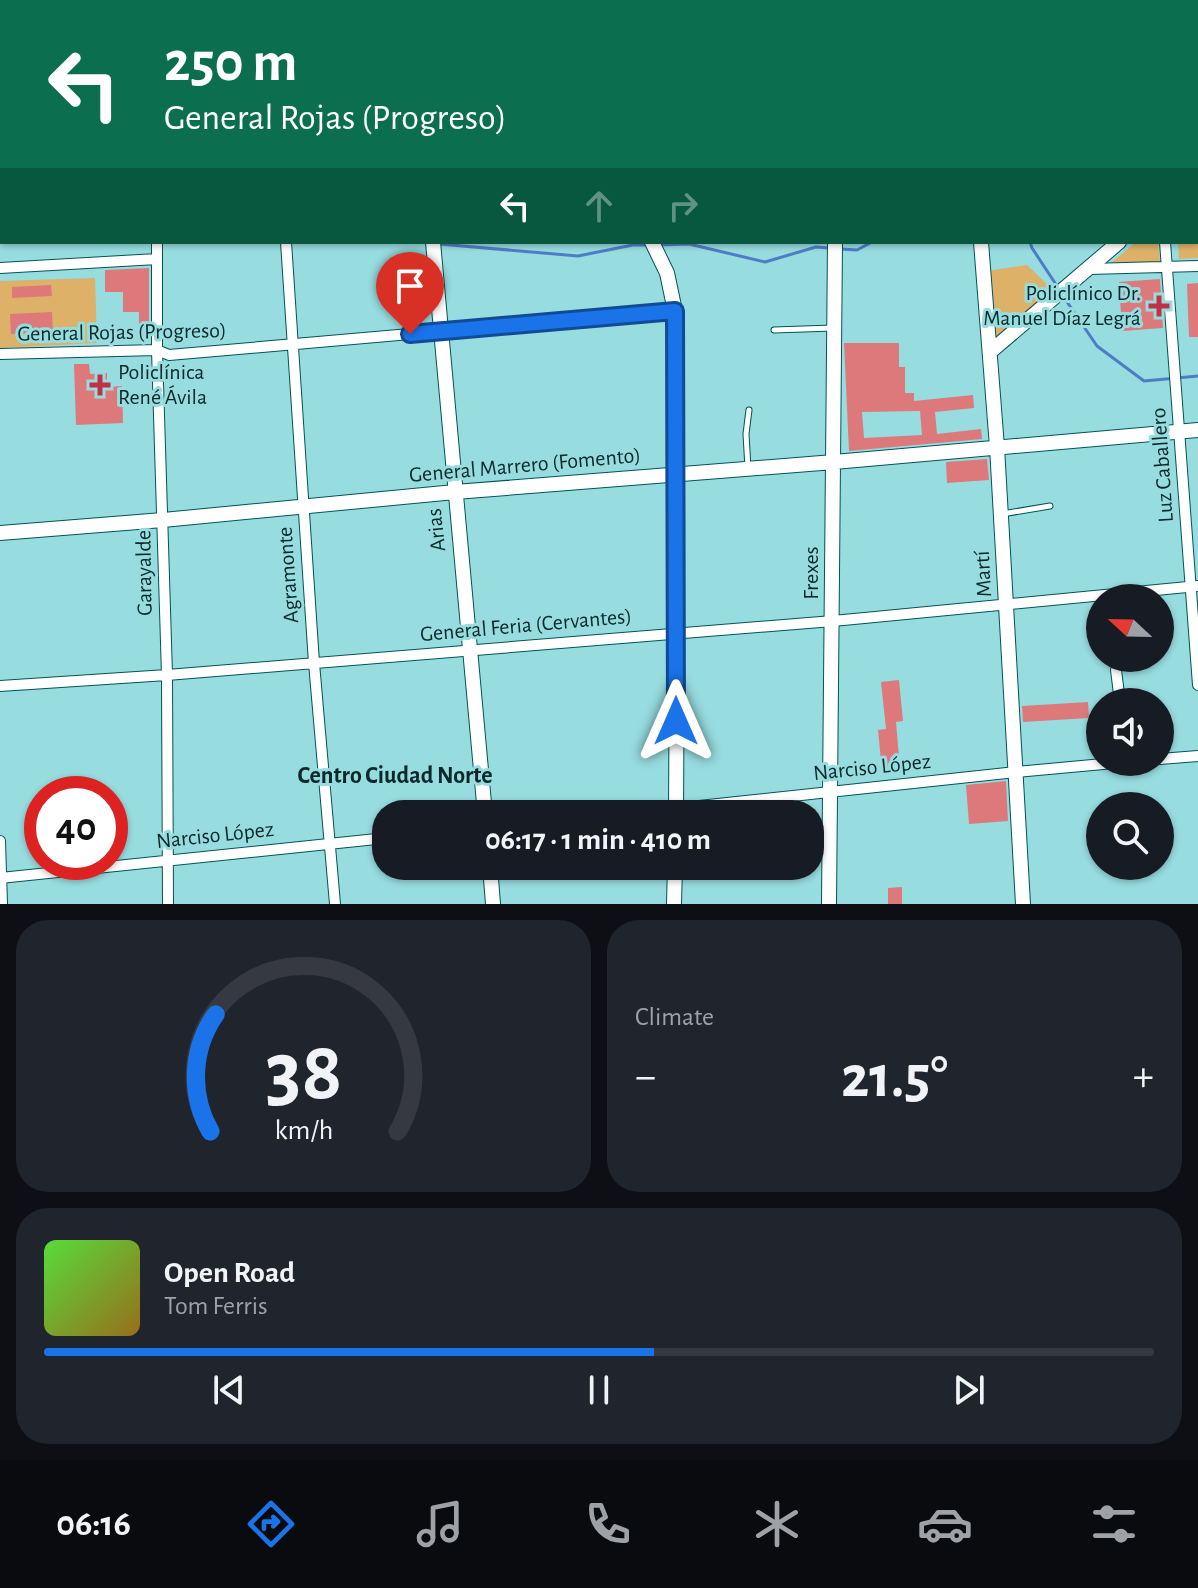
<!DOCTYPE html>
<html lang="en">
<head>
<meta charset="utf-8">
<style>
	body { margin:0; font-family:"Alegreya Sans",sans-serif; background:#20242c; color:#f1f3f6; height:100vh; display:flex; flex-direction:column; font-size:30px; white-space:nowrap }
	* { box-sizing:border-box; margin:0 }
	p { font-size:26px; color:#9ea1a6 }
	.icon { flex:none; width:44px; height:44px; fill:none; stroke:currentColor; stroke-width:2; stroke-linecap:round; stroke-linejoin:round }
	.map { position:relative; height:904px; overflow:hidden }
	.drawer { display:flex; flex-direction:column; gap:16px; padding:16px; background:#0d0f14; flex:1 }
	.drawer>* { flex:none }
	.hud { position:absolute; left:0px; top:0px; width:1198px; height:244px; box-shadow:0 2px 6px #0004; background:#0b6e4f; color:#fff; overflow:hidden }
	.needle { width:52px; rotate:292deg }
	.buttons { position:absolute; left:1086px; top:584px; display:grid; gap:16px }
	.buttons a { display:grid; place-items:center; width:88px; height:88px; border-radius:50%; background:#171b24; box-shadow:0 2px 6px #0004; font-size:40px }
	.speed { position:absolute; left:24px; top:776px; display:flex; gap:16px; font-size:40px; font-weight:700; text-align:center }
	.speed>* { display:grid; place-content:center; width:104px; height:104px; border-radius:50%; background:#171b24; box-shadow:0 2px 6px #0004; line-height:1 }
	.speed .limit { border:12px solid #d22; background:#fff; color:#111 }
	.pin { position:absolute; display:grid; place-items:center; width:68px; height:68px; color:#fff; margin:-82px -34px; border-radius:50% 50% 50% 0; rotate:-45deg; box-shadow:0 0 8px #0007 }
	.pin .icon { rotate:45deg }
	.me { position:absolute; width:88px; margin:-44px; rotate:0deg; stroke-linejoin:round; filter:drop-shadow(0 0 6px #0008) }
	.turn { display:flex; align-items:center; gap:28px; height:168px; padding:0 32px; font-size:36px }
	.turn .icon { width:104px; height:104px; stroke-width:2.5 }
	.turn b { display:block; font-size:56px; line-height:68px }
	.lanes { display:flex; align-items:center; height:76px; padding:0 32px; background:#0003; justify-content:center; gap:40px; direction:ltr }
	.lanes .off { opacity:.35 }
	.big { font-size:60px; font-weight:700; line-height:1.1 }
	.drawer .widget { flex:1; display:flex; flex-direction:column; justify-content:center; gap:12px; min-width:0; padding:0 28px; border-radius:32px; background:#20242c }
	.drawer .dial { align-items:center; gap:0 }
	.dial svg { height:208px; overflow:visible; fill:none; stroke:#363941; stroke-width:7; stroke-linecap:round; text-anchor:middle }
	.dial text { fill:#f1f3f6; stroke:none }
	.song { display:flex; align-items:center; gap:24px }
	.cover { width:96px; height:96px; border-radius:12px; background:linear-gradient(135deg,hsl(110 70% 55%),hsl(40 70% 35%)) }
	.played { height:8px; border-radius:4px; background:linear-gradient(90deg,#1a73e8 55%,#363941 55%) }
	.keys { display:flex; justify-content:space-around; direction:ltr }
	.heat { display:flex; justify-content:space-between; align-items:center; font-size:44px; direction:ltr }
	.drawer .tiles { flex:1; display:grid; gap:16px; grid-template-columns:1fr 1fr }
	.widget:last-child { grid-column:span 2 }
	.trip { position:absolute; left:372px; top:800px; width:452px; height:80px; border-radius:32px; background:#171b24; box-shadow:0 2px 6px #0004; font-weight:700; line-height:80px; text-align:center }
	.tabs { display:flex; height:128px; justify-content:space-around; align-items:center; background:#090b0e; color:#9ea1a6 }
	.tabs .icon { width:56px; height:56px }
	.tabs .selected { color:#1a73e8 }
	.tabs b { font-size:36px; color:#f1f3f6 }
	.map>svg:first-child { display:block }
	.green { fill:#ddb168 }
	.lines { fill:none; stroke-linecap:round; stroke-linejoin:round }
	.stream { stroke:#4e7dc8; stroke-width:3 }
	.building { fill:#de797b; fill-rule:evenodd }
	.lane-casing { stroke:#005457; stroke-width:7 }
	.street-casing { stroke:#005457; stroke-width:12 }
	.secondary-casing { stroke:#005457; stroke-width:16 }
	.primary-casing { stroke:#7aa37c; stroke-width:18 }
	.lane { stroke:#fff; stroke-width:5 }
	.street { stroke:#fff; stroke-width:10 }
	.secondary { stroke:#fff; stroke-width:14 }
	.primary { stroke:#d3efcb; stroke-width:16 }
	.route-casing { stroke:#114b97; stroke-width:20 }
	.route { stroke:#1a73e8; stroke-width:14 }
	.poi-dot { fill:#c23143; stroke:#97dcdf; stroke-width:3 }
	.labels { text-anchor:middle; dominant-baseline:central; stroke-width:6; stroke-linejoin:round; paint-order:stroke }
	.poi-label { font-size:22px; fill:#0b292a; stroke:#97dcdf; text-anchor:end }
	.street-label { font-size:22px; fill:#0b292a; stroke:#97dcdf }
	.neighbourhood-label { font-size:24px; font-weight:bold; fill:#0b292a; stroke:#97dcdf }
</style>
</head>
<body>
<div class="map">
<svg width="1198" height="904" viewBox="0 0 1198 904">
	<rect width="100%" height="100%" fill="#97dcdf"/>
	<path class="green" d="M1198,186V258L1179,259L1178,242H1196V187Z
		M1136,242H1158L1160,262L1111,263Z
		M1027,265L1052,289L995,339L986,271Z
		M95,278L97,343L0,348V281Z"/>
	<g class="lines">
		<path class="stream" d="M919,0L921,2
			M0,178L2,177
			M1030,242L1032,248L1057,286
			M439,244L578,256L633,245H649
			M657,245L689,244L765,262L816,247L829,248
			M841,249L857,250L872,242
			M1063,296L1097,346L1144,381L1198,376"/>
	</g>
	<path class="building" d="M149,268V333H139V312H123V292H105V270Z
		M1160,279L1163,328L1122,331L1119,282Z
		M1198,283V337H1189L1187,284Z
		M51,285L52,296L12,298V287Z
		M52,312L53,333L11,334L10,314Z
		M844,343H899V367H905V393H914V401L973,395L974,408L935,412L937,434L981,429L982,439L849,451ZM920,411L922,435L864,438L862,412Z
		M74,364H89L90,374L107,373V387L122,386L123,423L76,425Z
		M987,459L989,480L947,483L946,462Z
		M899,680L903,721L896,722L900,769L882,771L878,730L886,729L881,682Z
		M1088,702L1089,718L1023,722L1022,706Z
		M1006,781L1008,821L969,824L966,785Z
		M902,887V904H888V888Z"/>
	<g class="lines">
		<defs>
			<path id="lane" d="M1160,0L1171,2
				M1093,2L1094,0
				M1147,2L1156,0
				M1196,6H1198
				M0,202H2
				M774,330L833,328
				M748,468L746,434L749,410
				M1002,514L1050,506"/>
			<path id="street" d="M152,0V2
				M266,0V2
				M724,0L725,2
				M0,71H2
				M157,242V350L167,675L168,904
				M286,242L314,663L335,904
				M1165,242L1198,685
				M0,268L157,259
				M1089,269L1198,266
				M0,354L157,350L169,355L675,311
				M1116,670L1120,702
				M0,686L167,675L833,621L1198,586
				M1160,759L1198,756
				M624,814L1016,772L1125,762
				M0,841L2,904
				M0,878L386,838"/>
			<path id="secondary" d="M412,0V2
				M520,0L522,2
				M831,0L832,2
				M967,0L969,2
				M433,242L485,814
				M652,242L667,273L675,311L677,633L676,814
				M981,242L997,447L1023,904
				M990,352L1119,242
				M0,533L163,520L455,492L834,462L1198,430
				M490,866L493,904
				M674,904L675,866
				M829,904L835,242"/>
			<path id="primary" d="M1196,168L1198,167"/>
		</defs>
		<use href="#lane" class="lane-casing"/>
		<use href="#street" class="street-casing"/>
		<use href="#secondary" class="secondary-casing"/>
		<use href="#primary" class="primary-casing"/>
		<use href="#lane" class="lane"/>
		<use href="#street" class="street"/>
		<use href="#secondary" class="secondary"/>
		<use href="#primary" class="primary"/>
	</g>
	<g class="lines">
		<defs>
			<path id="route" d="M410,334L675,311L676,721"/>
		</defs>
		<use href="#route" class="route-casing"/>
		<use href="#route" class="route"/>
	</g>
	<g class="poi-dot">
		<path d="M1155 294h8v8h8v8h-8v8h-8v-8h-8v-8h8z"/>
		<path d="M96 373h8v8h8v8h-8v8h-8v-8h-8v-8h8z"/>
	</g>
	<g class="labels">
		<g class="poi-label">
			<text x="1141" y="293">Policlínico Dr.<tspan x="1141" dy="25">Manuel Díaz Legrá</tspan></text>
			<text x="118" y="372" text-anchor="start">Policlínica<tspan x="118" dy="25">René Ávila</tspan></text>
		</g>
		<g class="street-label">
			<text transform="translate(122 332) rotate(-1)">General Rojas (Progreso)</text>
			<text transform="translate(525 465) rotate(-5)">General Marrero (Fomento)</text>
			<text transform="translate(1162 465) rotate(-94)">Luz Caballero</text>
			<text transform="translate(436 530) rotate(-96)">Arias</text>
			<text transform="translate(144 573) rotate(-91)">Garayalde</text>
			<text transform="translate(811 573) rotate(-90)">Frexes</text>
			<text transform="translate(983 574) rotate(-93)">Martí</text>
			<text transform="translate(288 575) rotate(-94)">Agramonte</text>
			<text transform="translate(526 625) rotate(-5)">General Feria (Cervantes)</text>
			<text transform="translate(872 767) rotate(-6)">Narciso López</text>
			<text transform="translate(215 835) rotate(-6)">Narciso López</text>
		</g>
		<g class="neighbourhood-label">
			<text x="395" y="776">Centro Ciudad Norte</text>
		</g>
	</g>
</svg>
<div class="buttons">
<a><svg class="needle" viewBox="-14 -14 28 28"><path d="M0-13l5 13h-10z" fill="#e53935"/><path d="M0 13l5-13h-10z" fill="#9ea1a6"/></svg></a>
<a><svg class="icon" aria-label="sound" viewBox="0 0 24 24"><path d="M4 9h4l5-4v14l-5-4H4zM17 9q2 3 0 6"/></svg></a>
<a><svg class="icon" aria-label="search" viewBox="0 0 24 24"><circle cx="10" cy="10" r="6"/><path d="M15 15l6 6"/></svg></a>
</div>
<div class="speed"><div class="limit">40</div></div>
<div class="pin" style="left:410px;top:334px;background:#d93025"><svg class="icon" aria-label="arrive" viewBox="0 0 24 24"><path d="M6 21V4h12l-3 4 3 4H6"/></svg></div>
<svg class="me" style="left:676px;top:721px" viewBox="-20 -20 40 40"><path d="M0-17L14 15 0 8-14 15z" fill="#1a73e8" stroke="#fff" stroke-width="4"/></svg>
<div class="trip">06:17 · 1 min · 410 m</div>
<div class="hud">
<div class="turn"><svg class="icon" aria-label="left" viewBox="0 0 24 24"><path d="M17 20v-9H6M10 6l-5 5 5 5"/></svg><div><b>250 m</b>General Rojas (Progreso)</div></div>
<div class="lanes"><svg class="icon" aria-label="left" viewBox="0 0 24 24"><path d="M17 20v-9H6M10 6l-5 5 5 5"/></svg><svg class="icon off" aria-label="ahead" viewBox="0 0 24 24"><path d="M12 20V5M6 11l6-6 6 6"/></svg><svg class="icon off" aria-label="right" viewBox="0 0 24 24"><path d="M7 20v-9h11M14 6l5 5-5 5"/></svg></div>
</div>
</div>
<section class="drawer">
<div class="tiles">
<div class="widget dial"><svg viewBox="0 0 100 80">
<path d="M14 69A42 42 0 1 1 86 69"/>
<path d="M14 69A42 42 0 0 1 16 24" stroke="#1a73e8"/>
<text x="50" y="56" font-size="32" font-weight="700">38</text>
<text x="50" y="72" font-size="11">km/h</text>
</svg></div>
<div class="widget"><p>Climate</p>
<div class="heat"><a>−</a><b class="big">21.5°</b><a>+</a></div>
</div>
<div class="widget">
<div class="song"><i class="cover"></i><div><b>Open Road</b><p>Tom Ferris</p></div></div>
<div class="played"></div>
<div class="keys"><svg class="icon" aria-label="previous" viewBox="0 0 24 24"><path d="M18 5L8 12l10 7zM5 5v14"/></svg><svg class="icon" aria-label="pause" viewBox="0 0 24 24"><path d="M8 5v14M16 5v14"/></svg><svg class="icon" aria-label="next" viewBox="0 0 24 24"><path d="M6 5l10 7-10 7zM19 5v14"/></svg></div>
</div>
</div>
</section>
<nav class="tabs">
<b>06:16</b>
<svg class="icon selected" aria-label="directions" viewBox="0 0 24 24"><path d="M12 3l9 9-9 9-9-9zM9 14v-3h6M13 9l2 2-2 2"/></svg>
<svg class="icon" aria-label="music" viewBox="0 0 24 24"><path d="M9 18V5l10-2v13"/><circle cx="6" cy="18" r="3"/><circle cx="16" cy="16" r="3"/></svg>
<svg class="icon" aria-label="phone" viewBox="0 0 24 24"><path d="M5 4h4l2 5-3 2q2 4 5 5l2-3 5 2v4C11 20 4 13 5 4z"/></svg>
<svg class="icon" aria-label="climate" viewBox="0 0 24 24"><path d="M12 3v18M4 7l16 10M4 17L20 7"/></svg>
<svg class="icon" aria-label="car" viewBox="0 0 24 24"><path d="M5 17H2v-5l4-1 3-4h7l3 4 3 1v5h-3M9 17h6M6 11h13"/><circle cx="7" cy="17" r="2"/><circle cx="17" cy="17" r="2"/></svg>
<svg class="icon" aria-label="filters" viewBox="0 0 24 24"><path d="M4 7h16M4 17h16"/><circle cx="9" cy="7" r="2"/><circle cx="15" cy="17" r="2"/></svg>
</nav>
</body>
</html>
